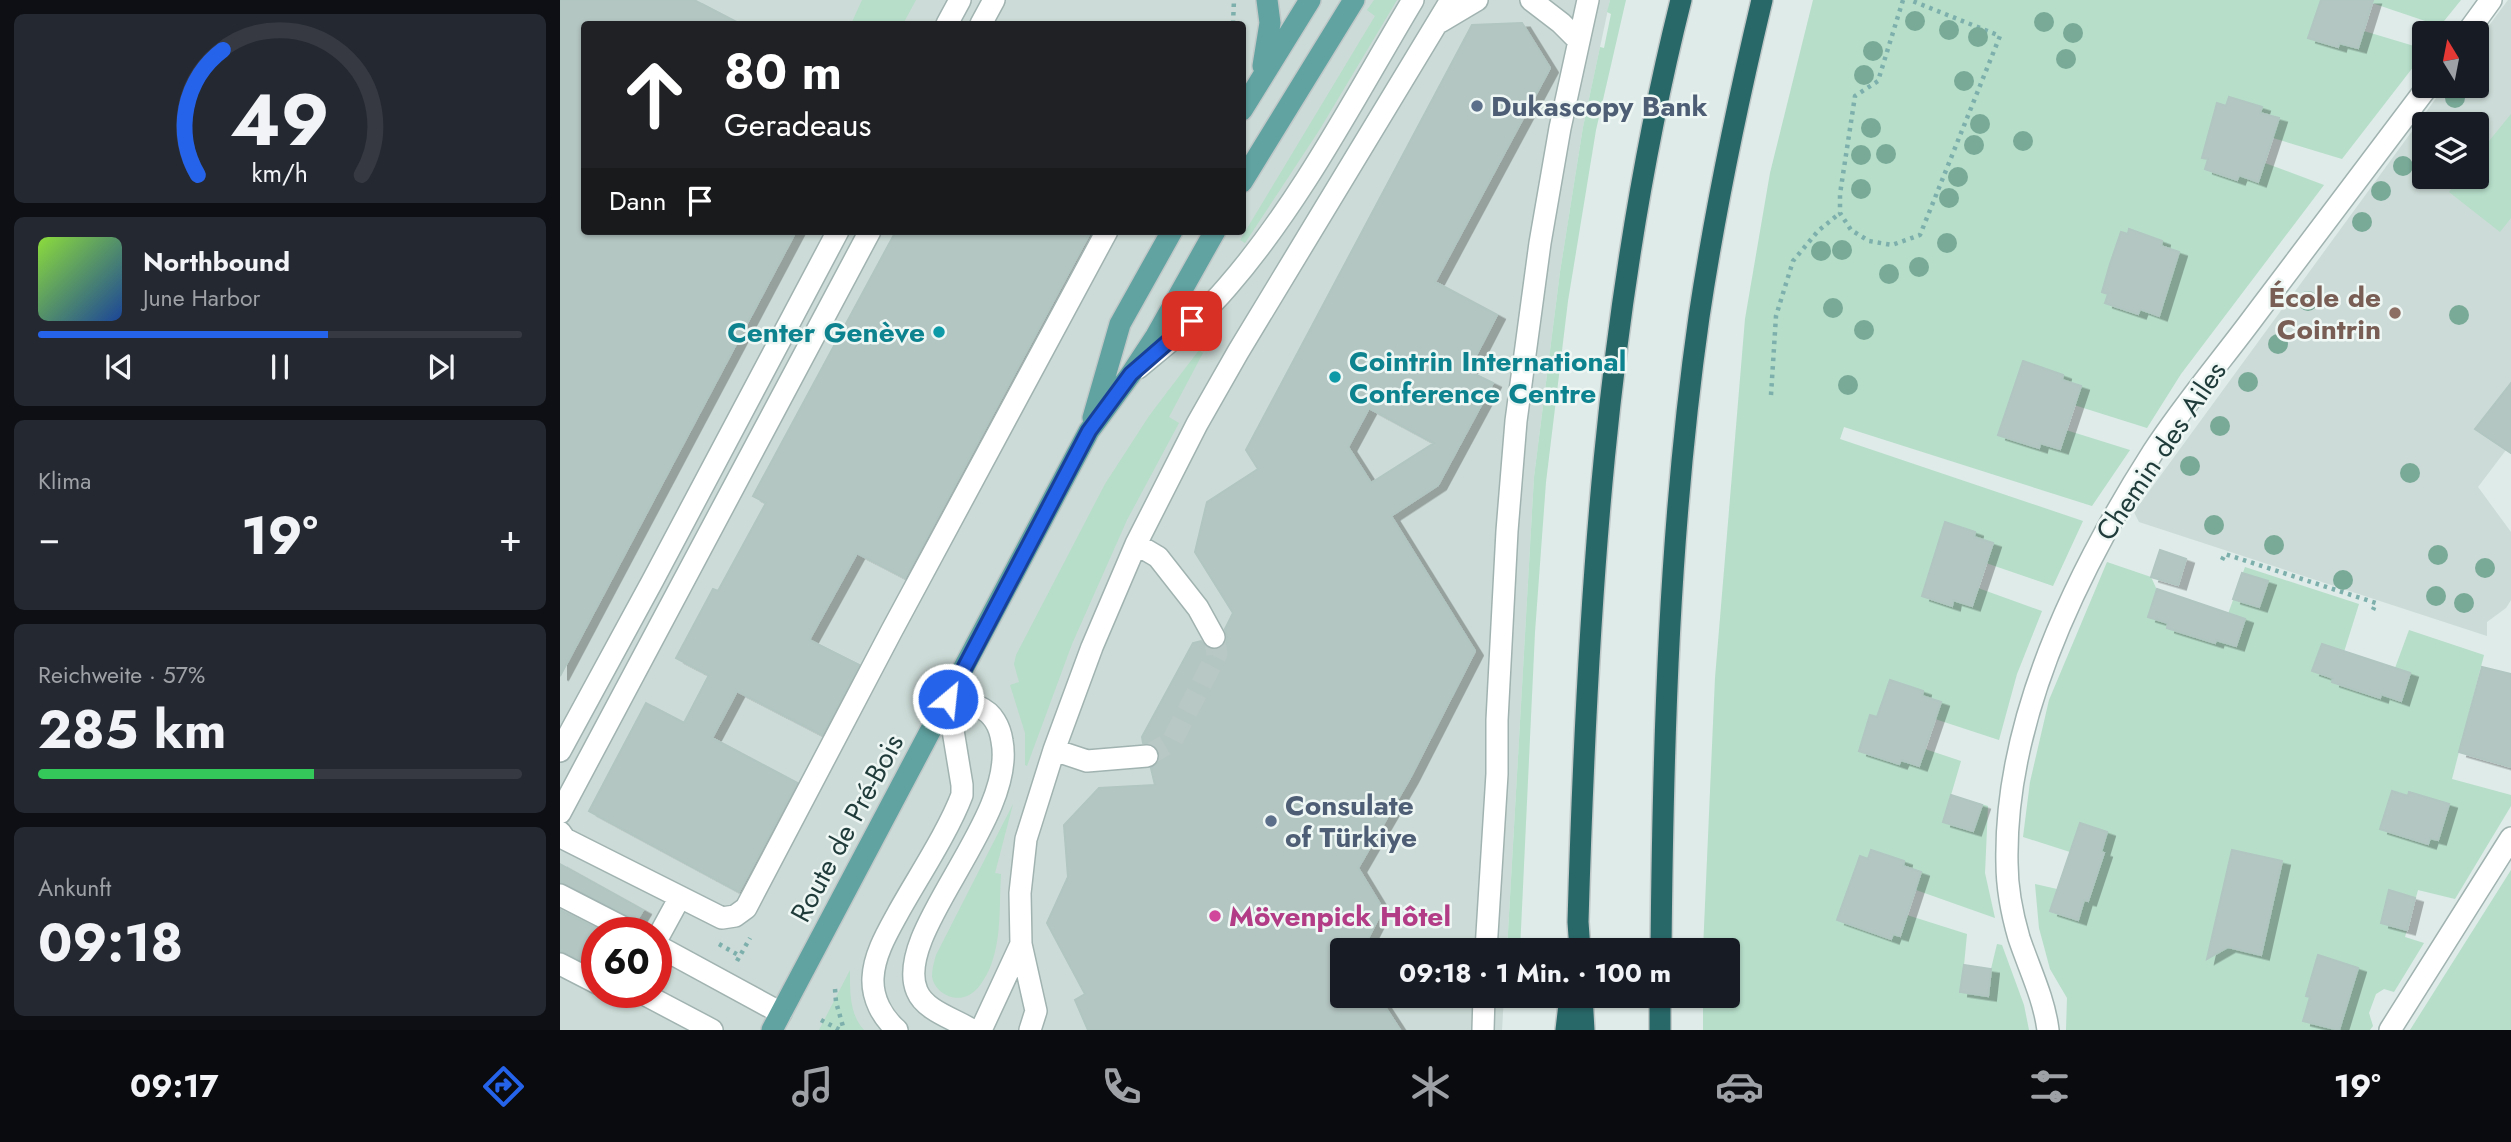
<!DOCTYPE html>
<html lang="de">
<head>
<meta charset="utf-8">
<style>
	body { margin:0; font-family:Jost,sans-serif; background:#242831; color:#f1f3f6; height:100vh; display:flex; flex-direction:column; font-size:26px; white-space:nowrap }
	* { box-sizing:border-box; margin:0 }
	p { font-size:23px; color:#9ea1a6 }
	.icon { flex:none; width:38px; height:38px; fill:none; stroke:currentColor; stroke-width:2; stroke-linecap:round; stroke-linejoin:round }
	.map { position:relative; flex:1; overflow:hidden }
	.panel { display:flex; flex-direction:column; gap:14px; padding:14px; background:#0d0f14; width:560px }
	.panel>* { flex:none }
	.banner { position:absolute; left:21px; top:21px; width:665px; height:214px; border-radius:7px; box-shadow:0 2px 5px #0004; background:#202124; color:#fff; overflow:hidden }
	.needle { width:46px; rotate:350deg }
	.fabs { position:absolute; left:1852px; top:21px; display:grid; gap:14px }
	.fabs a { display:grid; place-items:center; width:77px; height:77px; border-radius:7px; background:#171b24; box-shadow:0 2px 5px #0004; font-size:35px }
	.speed { position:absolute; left:21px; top:917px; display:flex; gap:14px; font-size:35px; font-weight:700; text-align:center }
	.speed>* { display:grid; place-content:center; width:91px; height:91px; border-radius:50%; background:#171b24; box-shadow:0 2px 5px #0004; line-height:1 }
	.speed .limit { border:10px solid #d22; background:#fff; color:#111 }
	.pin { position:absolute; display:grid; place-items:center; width:60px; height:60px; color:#fff; margin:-30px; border-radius:14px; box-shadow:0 4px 10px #0006 }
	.me { position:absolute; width:77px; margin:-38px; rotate:28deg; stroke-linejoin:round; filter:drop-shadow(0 0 5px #0008) }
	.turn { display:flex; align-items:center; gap:24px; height:147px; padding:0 28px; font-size:32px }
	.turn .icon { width:91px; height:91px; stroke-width:2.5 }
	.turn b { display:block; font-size:49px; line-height:60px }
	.then { display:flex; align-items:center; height:66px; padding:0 28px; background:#0003; gap:14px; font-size:26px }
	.big { font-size:52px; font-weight:700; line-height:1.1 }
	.panel .tile { flex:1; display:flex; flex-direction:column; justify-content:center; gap:10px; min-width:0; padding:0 24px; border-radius:10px; background:#242831 }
	.panel .dial { align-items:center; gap:0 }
	.dial svg { height:182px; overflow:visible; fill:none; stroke:#363941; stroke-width:7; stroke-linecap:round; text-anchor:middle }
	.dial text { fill:#f1f3f6; stroke:none }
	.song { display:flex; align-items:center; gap:21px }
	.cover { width:84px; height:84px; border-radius:10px; background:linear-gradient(135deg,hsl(90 70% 55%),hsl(220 70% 35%)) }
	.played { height:7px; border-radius:4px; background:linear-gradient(90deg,#2563eb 60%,#363941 60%) }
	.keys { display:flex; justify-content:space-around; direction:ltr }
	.heat { display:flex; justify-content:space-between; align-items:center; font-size:38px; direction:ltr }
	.charge { height:10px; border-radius:5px; background:linear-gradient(90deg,#34c759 57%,#363941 0) }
	.trip { position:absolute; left:770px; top:938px; width:410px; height:70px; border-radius:7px; background:#171b24; box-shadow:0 2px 5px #0004; font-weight:700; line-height:70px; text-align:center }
	.tab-bar { display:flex; height:112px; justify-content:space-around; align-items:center; background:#090b0e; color:#9ea1a6 }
	.tab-bar .icon { width:49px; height:49px }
	.tab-bar .selected { color:#2563eb }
	.tab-bar b { font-size:32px; color:#f1f3f6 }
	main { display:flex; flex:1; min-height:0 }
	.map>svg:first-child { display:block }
	.built { fill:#ccdbd7; fill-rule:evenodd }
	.green { fill:#b6dec9 }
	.building { fill:#b4c6c2; stroke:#b1c5c1; stroke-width:2; fill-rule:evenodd; filter:url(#shadow) }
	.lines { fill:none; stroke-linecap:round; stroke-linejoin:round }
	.minor-tunnel { stroke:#b8c8c5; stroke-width:21; stroke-dasharray:21 10; stroke-linecap:butt }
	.minor-casing { stroke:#a1b3b0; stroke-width:24 }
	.major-casing { stroke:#c0c8c8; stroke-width:24 }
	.highway-casing { stroke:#c0c8c8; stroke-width:24 }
	.path { stroke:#7db0ac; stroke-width:4.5; stroke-dasharray:3.5 5; stroke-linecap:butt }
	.minor { stroke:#fff; stroke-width:21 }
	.major { stroke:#60a3a1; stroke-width:21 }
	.highway { stroke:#296869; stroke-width:21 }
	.tree { fill:#79aa98 }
	.route-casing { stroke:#184099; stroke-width:18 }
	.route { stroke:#2563eb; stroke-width:12 }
	.service-dot { fill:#5c6f8a; stroke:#eff7f5; stroke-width:2.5 }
	.education-dot { fill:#8d6e63; stroke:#eff7f5; stroke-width:2.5 }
	.culture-dot { fill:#0f9aa8; stroke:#eff7f5; stroke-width:2.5 }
	.hotel-dot { fill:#d1479c; stroke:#eff7f5; stroke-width:2.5 }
	.labels { text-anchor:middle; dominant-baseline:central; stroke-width:5; stroke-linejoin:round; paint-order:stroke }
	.service-label { font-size:28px; font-weight:bold; fill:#4e5e75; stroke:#eff7f5; text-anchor:start }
	.education-label { font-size:28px; font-weight:bold; fill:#785e54; stroke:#eff7f5; text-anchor:end }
	.culture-label { font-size:28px; font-weight:bold; fill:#0d838f; stroke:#eff7f5; text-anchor:end }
	.street-label { font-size:28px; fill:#1f3b3a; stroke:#eff7f5 }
	.hotel-label { font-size:28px; font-weight:bold; fill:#b23c85; stroke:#eff7f5; text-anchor:start }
</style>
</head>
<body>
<main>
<section class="panel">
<div class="tile dial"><svg viewBox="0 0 100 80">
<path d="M14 69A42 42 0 1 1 86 69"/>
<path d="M14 69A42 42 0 0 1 25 14" stroke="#2563eb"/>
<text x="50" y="56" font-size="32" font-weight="700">49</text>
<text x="50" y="72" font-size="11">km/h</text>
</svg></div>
<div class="tile">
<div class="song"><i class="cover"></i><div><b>Northbound</b><p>June Harbor</p></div></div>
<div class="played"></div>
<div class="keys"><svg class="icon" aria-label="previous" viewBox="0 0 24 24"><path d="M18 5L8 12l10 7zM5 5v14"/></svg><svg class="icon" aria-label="pause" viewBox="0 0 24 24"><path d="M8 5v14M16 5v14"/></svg><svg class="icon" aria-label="next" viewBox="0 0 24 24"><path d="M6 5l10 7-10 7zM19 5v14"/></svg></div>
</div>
<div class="tile"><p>Klima</p>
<div class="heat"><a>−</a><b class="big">19°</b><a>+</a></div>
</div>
<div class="tile"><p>Reichweite · 57%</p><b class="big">285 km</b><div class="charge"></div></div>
<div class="tile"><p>Ankunft</p><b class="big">09:18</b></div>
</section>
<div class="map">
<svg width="1951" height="1030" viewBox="0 0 1951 1030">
	<defs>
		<filter id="shadow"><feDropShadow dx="8" dy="4.5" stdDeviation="0" flood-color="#0004"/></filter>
	</defs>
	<rect width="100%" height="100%" fill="#deebe8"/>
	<path class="built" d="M0,0H1050L1023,127L1000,272L974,477L947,950H782V996H944L942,1030H0ZM24,24H682V231H24ZM37,933H96V992H37Z
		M1948,0H1951V454L1946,450L1918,487L1951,532V600L1946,608L1927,622V636L1579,522L1574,512L1885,86H1916V43ZM1864,124H1916V177H1864Z"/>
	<path class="green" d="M302,0H356L343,24H291Z
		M814,0H837L760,129L685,243L680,240L815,16L807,10Z
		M1050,0H1066L1036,130L1008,301L986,482L975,632L960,950H947L974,477L1000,272L1023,127L1040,47L1044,48L1051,14L1047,12Z
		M1253,0H1901L1880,26L1812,3L1804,31L1864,49V53L1782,159L1713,138L1705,163L1764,185L1621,374L1587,428L1514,405L1506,430L1570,450L1532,506L1284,427L1280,439L1523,521L1493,586L1426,563L1418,588L1482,611L1457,674L1439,740L1375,719L1365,749L1401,761L1391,795L1428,806L1425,873L1435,918L1356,890L1347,915L1407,934L1404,965L1431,969L1437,944L1442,945L1464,1005L1469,1030H1143V996H1167V950H1143L1155,678L1185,319L1210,173Z
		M1951,114V218L1940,232L1889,192L1901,177H1916V157Z
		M639,350L643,353L609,417L619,423L567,520L512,644L467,766L465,765V733L450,685L459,682L454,664L456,655L545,484L589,416Z
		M1547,562L1591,577L1597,590L1668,614L1685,567L1799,604L1784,652L1835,668L1849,630L1924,655L1892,779L1951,795V806L1895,899L1858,890L1845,937L1864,943L1834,992L1824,989L1816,994L1809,1013L1813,1026L1810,1030H1506L1507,998L1490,969L1479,928L1475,884L1497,889L1510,852L1463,837L1470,782L1489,700Z
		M453,804L435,873L441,874C439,905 442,941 429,970C425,978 418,991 409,995C395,1003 374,993 372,976C372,969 374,962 376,955Z
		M1951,870V1030H1850Z
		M290,970C290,990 289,1014 304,1030H259Z"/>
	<path class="building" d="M0,0H134L180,24H24V231H236L0,676Z
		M1761,0H1813L1798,48L1779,43L1778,47L1748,38Z
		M962,23L990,68L875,282L937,315L908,371L933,383L878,485L831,516L915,651L850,778L798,868L823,909L802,950H782V989L779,996H818L840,1030H528L515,1000L525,994L487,923L508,877L504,825L539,788L595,785L591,768L598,762L600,754L593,745L583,743L582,737L633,643L641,641L648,649L654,650L661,648L666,643L667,637L665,629L673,613L635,552L647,502L698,469L686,450L912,25ZM809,408L874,443L811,483L788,447Z
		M1669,97L1702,107L1700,113L1719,118L1698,182L1679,175L1677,180L1645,169L1648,159L1642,158L1657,103L1666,106Z
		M1569,229L1602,241L1601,246L1619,252L1599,316L1580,309L1578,314L1545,303L1548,294L1542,292L1550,264L1561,232L1568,234Z
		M336,231H531L345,578L297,553L249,640L299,665L262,735L177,691L152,738L237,783L179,892L29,811L86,703L124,723L149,675L116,658L153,589L158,591L206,503L193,496Z
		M1463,361L1503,375L1502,380L1521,386L1500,449L1480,443L1479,448L1438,435Z
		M1951,383V453L1915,429Z
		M1385,522L1415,532L1414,537L1433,543L1412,606L1393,600L1392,606L1362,596Z
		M1600,550L1626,559L1618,585L1591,577Z
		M1682,573L1708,581L1699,607L1673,599Z
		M1597,589L1685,619L1676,646L1656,640L1655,643L1607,628L1608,623L1588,617Z
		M1762,644L1850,673L1841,701L1821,694L1820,698L1772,682L1773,678L1752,671Z
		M1922,667L1951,674V767L1899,752Z
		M1330,680L1363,691L1362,696L1381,702L1359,766L1341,760L1339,764L1299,751L1310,715L1317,717Z
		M1832,791L1848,796L1849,792L1889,804L1878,840L1870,838L1868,844L1820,829Z
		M1391,795L1422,805L1413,831L1383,822Z
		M1520,823L1547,832L1541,852L1544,853L1528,901L1524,900L1518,920L1490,911Z
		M1311,850L1344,861L1343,866L1361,872L1340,936L1333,934L1331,939L1277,920L1300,856L1308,859Z
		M1672,850L1722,861L1701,955L1668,947L1647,959Z
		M0,864L83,910L77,920L0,882Z
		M1829,890L1855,898L1847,930L1821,923Z
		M0,910L45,933H37V968L0,951Z
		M1758,955L1798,968L1779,1030L1743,1021L1750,997L1746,996Z
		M1404,965L1431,969L1428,996L1400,992Z"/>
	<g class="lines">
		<path class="minor-tunnel" d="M587,756L612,741L657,654L654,637"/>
		<defs>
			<path id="minor" d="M971,0L1001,23L1019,41
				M880,22L917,0
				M387,24L400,0
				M421,24L434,0
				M1907,33L1931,0
				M578,368C609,342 642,317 668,286C741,202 796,95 853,0
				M576,544L598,557L638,608L654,637
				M494,750L527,761L587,756
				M0,751L93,580L278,231
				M0,813L310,231
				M0,832L5,839L162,918L175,916L186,908L331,632L547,231
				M0,895L74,933
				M96,941L120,897
				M96,945L221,1013
				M926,950L937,774V720L947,531L956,421L980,243L1000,128L1028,0
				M0,964L37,983
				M80,992L152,1030
				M337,1030C322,1017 312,998 313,978C314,955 327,933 338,913C358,877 388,832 402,795V785L388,700C398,702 411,703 419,707C433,713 440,727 442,741C457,819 332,933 357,991C365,1011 395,1019 412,1030
				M421,1030L461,944
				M470,1030L476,1011L461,944L460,893L466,839L494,750L532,647L576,544L637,424L678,352L891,0
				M923,1030L924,996
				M1488,1030C1484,998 1469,968 1459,938C1452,914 1447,888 1447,863C1444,719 1517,571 1593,452C1624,404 1662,360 1696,314C1754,238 1811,162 1868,86
				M1830,1030L1951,838"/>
			<path id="major" d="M703,66L710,23L707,0
				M682,110L750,0
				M682,182L794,0
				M533,418L560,324L612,231
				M212,1030L529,431L571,374L596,336L655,231"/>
			<path id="highway" d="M1020,950L1018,922C1027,611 1045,302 1121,0
				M1101,950C1103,739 1109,527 1139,317C1155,210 1177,105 1202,0
				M1022,996L1024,1030
				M1006,1030L1010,996
				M1100,1030V996"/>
		</defs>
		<use href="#minor" class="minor-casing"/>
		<use href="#major" class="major-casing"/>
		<use href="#highway" class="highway-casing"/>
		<path class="path" d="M1343,0L1318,81L1295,96L1280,194V213L1291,230L1309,241L1332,245L1360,235L1440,36L1350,0
			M673,24L674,0
			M1211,395L1216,316L1233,261L1258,231L1280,213
			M1662,560L1665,554L1816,603L1813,610
			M159,944L180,956
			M177,961L190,938
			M275,989L276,1002L284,1030
			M261,1020L280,1030"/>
		<use href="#minor" class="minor"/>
		<use href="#major" class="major"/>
		<use href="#highway" class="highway"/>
	</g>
	<g class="tree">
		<circle cx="1355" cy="21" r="10"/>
		<circle cx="1484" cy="22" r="10"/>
		<circle cx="1389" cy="30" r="10"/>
		<circle cx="1513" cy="33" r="10"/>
		<circle cx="1418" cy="37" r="10"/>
		<circle cx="1313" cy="51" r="10"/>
		<circle cx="1506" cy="59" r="10"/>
		<circle cx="1304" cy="75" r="10"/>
		<circle cx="1404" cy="81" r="10"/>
		<circle cx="1895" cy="98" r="10"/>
		<circle cx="1420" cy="124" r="10"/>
		<circle cx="1311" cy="128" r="10"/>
		<circle cx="1463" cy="141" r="10"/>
		<circle cx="1414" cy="145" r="10"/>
		<circle cx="1326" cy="154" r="10"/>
		<circle cx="1301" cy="155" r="10"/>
		<circle cx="1843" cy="166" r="10"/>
		<circle cx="1398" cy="177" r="10"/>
		<circle cx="1301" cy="189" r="10"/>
		<circle cx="1821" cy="191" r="10"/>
		<circle cx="1389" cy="198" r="10"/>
		<circle cx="1802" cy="222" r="10"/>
		<circle cx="1387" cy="243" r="10"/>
		<circle cx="1282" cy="250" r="10"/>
		<circle cx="1261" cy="251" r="10"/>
		<circle cx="1359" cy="267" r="10"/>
		<circle cx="1329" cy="274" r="10"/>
		<circle cx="1748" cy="301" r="10"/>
		<circle cx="1273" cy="308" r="10"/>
		<circle cx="1899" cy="315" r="10"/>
		<circle cx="1304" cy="330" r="10"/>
		<circle cx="1718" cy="344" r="10"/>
		<circle cx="1688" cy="382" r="10"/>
		<circle cx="1288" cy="385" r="10"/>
		<circle cx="1660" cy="426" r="10"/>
		<circle cx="1630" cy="466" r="10"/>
		<circle cx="1850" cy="473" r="10"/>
		<circle cx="1654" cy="525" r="10"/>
		<circle cx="1714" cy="545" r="10"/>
		<circle cx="1878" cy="555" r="10"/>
		<circle cx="1925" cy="568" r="10"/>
		<circle cx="1783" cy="580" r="10"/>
		<circle cx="1876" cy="596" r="10"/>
		<circle cx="1904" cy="603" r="10"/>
	</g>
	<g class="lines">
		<defs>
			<path id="route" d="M388,699L529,431L571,374L632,321"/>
		</defs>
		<use href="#route" class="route-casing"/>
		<use href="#route" class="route"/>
	</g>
	<g class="service-dot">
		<circle cx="917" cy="106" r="7"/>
		<circle cx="711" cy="821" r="7"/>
	</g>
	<circle class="education-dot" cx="1835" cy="313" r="7"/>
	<g class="culture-dot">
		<circle cx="379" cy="332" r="7"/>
		<circle cx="775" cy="377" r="7"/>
	</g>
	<circle class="hotel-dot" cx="655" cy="916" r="7"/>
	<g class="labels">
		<g class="service-label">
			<text x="931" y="106">Dukascopy Bank</text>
			<text x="725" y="805">Consulate<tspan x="725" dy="32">of Türkiye</tspan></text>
		</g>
		<g class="education-label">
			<text x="1821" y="297">École de<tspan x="1821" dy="32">Cointrin</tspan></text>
		</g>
		<g class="culture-label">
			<text x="365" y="332">Center Genève</text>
			<text x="789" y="361" text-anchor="start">Cointrin International<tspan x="789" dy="32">Conference Centre</tspan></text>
		</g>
		<g class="street-label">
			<text transform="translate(1601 451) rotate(-56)">Chemin des Ailes</text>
			<text transform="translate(287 828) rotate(-62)">Route de Pré-Bois</text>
		</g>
		<g class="hotel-label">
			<text x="669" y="916">Mövenpick Hôtel</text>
		</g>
	</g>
</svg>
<div class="fabs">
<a><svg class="needle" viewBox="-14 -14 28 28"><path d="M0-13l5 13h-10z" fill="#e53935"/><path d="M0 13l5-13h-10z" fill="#9ea1a6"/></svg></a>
<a><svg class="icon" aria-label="layers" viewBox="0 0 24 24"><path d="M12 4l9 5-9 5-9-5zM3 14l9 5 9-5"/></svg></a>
</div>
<div class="speed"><div class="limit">60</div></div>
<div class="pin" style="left:632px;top:321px;background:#d93025"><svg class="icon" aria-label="arrive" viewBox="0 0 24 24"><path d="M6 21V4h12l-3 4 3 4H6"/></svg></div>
<svg class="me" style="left:388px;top:699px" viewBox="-20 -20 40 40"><circle r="17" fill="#2563eb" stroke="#fff" stroke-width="3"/><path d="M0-11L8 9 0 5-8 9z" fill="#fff"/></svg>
<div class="trip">09:18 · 1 Min. · 100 m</div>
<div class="banner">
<div class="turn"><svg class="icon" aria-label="ahead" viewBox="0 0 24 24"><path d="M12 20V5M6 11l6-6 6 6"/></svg><div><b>80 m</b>Geradeaus</div></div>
<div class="then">Dann<svg class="icon" aria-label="arrive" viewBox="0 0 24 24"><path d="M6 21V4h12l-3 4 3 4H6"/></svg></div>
</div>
</div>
</main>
<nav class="tab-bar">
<b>09:17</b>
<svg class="icon selected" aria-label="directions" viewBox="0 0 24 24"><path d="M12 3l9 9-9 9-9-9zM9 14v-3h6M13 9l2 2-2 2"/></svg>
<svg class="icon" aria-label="music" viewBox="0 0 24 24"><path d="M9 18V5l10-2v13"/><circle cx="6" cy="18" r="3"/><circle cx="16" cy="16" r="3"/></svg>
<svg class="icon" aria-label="phone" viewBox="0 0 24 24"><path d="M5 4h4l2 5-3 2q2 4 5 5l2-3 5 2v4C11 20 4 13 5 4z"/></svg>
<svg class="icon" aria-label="climate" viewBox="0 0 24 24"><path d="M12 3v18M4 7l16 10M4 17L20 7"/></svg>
<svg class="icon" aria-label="car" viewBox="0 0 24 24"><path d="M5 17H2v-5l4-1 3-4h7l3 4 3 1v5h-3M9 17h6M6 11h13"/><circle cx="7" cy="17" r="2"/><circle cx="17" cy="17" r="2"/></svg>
<svg class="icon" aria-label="filters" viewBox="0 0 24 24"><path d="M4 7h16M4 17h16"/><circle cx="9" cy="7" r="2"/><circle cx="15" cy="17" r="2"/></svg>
<b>19°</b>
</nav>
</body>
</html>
